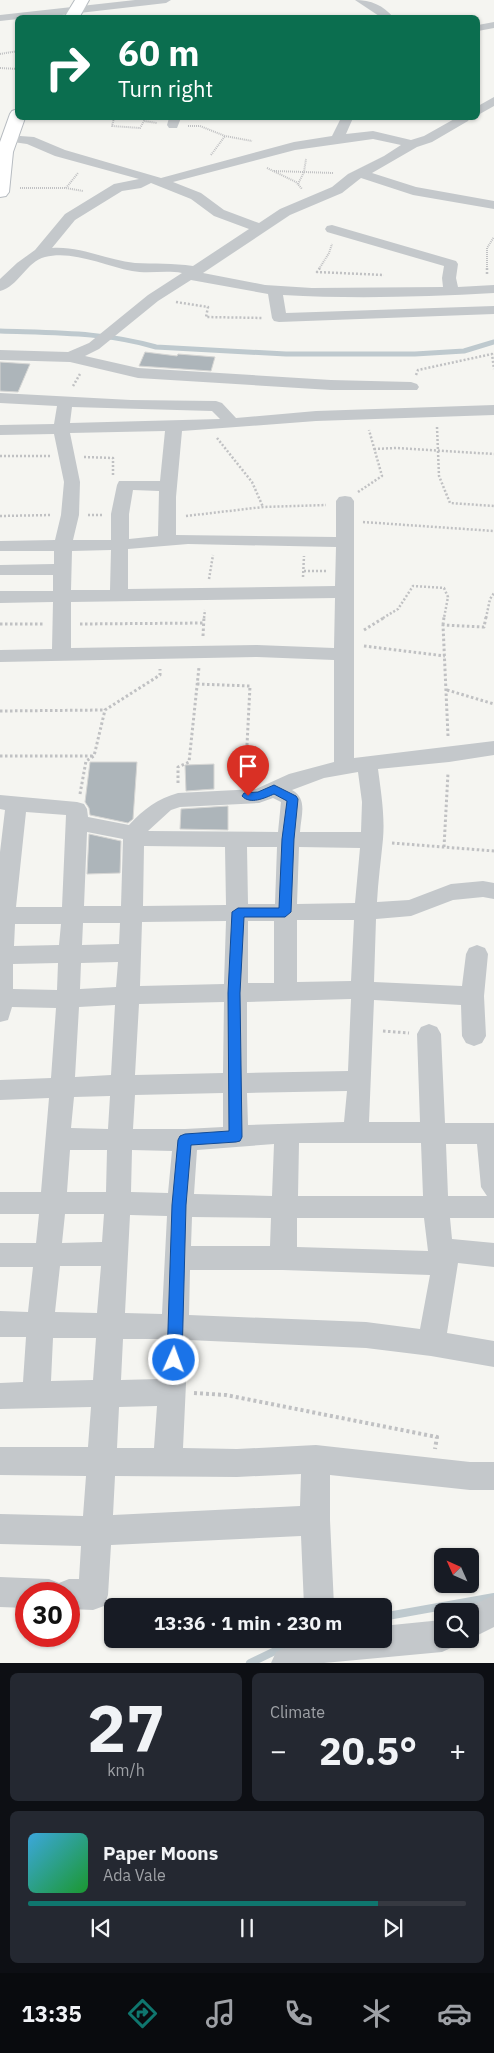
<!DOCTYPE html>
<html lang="en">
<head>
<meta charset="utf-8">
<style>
	body { margin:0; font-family:"IBM Plex Sans",sans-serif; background:#242831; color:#f1f3f6; height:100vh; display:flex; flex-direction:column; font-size:19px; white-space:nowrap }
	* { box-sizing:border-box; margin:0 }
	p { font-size:16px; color:#9ea1a6 }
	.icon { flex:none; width:28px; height:28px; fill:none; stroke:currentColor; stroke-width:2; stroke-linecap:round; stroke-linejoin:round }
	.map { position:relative; height:1663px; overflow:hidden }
	.panel { display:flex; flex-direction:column; gap:10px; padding:10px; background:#0d0f14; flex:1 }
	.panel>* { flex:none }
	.top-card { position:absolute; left:15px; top:15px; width:465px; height:105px; border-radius:8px; box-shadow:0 1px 4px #0004; background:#0b6e4f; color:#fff; overflow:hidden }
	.needle { width:32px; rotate:315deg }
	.fabs { position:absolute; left:434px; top:1548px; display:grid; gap:10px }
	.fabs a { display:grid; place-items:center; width:45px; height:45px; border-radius:8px; background:#171b24; box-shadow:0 1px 4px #0004; font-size:25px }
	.speed { position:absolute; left:15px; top:1582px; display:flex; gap:10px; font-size:25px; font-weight:700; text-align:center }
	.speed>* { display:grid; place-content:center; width:65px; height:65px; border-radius:50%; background:#171b24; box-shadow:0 1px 4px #0004; line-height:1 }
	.speed .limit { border:8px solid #d22; background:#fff; color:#111 }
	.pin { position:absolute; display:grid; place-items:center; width:42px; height:42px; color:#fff; margin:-51px -21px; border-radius:50% 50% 50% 0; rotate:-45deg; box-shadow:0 0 5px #0007 }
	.pin .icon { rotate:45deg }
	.me { position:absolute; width:55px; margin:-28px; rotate:2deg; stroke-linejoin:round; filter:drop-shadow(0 0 4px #0008) }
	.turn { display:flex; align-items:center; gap:18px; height:105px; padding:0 20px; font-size:22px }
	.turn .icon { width:65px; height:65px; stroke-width:2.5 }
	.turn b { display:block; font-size:35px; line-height:42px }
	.big { font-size:38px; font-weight:700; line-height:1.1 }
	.panel .widget { flex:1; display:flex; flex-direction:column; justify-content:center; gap:8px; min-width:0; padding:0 18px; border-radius:8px; background:#242831 }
	.panel .dial { align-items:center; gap:0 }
	.dial b { font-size:65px; line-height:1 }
	.song { display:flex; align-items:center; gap:15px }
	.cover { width:60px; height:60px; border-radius:8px; background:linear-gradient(135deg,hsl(200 70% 55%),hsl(130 70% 35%)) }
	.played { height:5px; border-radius:2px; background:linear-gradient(90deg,#0f766e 80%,#363941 80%) }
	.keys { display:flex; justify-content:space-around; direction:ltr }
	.heat { display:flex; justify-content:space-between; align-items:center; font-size:28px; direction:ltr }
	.panel .tiles { flex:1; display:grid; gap:10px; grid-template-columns:1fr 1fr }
	.widget:last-child { grid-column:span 2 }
	.trip { position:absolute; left:104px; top:1598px; width:288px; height:50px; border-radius:8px; background:#171b24; box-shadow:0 1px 4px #0004; font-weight:700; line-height:50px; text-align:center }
	.menu { display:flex; height:80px; justify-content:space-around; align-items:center; background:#090b0e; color:#9ea1a6 }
	.menu .icon { width:35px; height:35px }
	.menu .selected { color:#0f766e }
	.menu b { font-size:22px; color:#f1f3f6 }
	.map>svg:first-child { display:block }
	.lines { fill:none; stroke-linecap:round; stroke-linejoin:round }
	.stream-far1 { stroke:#bec9ce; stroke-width:5 }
	.stream { stroke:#bec9ce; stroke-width:8 }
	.building { fill:#adb5ba; stroke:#d6d6d4 }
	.secondary-casing { stroke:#b6bbc0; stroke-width:2 }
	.path-far3 { stroke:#c0c1c3; stroke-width:2; stroke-dasharray:1 1; stroke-linecap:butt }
	.path-far2 { stroke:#c0c1c3; stroke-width:2.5; stroke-dasharray:2 2; stroke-linecap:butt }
	.path-far1 { stroke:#c0c1c3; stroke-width:3; stroke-dasharray:2.5 2.5; stroke-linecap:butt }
	.path { stroke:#c0c1c3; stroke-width:4; stroke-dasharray:3 3; stroke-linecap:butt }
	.street { fill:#c4c8cb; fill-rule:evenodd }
	.secondary { fill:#fff; fill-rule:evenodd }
	.route { fill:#1a73e8; stroke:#114b97 }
</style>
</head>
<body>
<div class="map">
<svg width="494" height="1663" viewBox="0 0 494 1663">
	<rect width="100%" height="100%" fill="#f5f5f1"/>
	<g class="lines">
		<path class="stream-far1" d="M0,331C53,333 105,332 156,347L286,354H415L464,351L494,342"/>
		<path class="stream" d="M382,1617L494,1597
			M250,1663L300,1639"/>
	</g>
	<path class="building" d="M145,352L177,356L178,354L215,357L211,371L139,366Z
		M0,362L30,364L18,392L0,391Z
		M90,762H137L133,819L128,823L90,815L89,808L85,802Z
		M214,764V789L186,791L185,765Z
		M228,806V830L180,829L181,809Z
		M89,834L121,841L120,873L87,874Z"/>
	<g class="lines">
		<defs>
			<path id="secondary" d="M75,0H89L79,18H64Z
				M18,109V118H25L13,152L9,192L6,196L0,197V142L10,114L12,111Z"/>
		</defs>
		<use href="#secondary" class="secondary-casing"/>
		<path class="path-far3" d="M0,54L18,51
			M0,68L18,69
			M114,118L112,126L140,128L144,121L157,123
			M188,126H200L225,136L252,141
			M211,155L225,136
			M267,168L296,182L302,189
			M274,171L333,173
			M298,184L304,172L306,159
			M20,188H66L83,191
			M66,188L78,173
			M319,269L329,253L332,244
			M487,269V248L494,237"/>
		<path class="path-far2" d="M320,268L317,272L384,275
			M487,268V275
			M176,302L208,307L206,317L263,318
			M416,375L418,370L492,354L494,369
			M73,386L80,374
			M437,427L439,476L450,503L494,506
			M217,438L252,482L263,507
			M374,449L396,448L494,454
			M0,456H50
			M84,457L113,458V475
			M358,492L382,476L369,430
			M88,515H102
			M0,516L52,515
			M186,516L263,507L326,505
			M363,522L494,531
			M304,571H326
			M303,577L304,556
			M209,579L213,555
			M204,618L205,610
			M383,618L398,609L413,586L444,588L448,597L444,618
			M486,618L490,599L494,593"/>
		<path class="path-far1" d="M0,624H44
			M80,624L204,623
			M443,625L444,617
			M364,630L385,617
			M203,636L204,617
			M364,646L445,656
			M197,684L250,686L247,745L253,779
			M447,690L494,704
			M0,711L104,710
			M448,736L443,625L484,627L486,617
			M0,756H93
			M178,783V767L189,762L199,667
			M80,794L86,761L94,756L105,710L160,675V669
			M392,843L494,851
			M444,847L448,773
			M383,1031L409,1033"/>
		<path class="path" d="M194,1393L226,1395L437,1437L435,1449"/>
		<path class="street" d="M135,0H171L166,3L36,18H18V19L0,21V15Z
			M355,0C371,0 383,5 394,18H382Z
			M494,22V28L478,31V25Z
			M494,97V106L478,115V106Z
			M169,118H181L177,128H169L167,125Z
			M341,118H353L346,134L373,131L411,140L424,136L456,118H470L468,121L432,142L417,147L372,173L416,187L494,201V209L413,195L361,178L342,193L290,215L203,273L265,285L312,288L443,287L442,278L444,266L327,232L325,229L327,226L332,225L456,261L458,264L456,278L458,287L494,285V293C424,297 353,299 283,295L286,313L494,306V314L279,322L274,321L272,318L268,294L191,280L158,301L99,349L85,356L138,368L331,380L411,382L417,384L419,387L417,390H331L138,378L70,362L0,360V350L68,352L89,343L148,295L182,273C166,270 148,274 132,271C105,266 73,250 45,257C27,261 18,287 0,291V279L17,263L35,250L65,214L114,184L139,179L55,156L27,144L6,141L4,138L6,135L34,137L65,150L161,178L294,142L332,136ZM373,139L401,145L384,156L348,174L332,187L280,209L259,223L224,210L201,193L173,182L295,150ZM151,183L191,199L214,216L249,229L193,266C173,263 154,264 135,263C107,260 80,246 52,248L75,220L122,191L141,188Z
			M0,393L131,400L216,401L222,403L236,418L316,411L494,405V415L316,421L182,431L176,497V535L336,537V501L339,497L345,496L351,497L354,501V758L494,741V755L449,762L378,769C381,792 385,816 383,839C381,860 378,881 377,902L409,900L451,884L483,881L494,883V899L483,897L453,900L411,916L376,919L374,982L462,986L466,954L469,948L477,945L485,948L488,954L484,996L486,1036L482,1043L474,1046L466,1043L462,1036L461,1005L374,1000L369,1122H420L417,1034L421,1027L429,1024L437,1027L441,1034L445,1123H494V1218H450L452,1239L494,1243V1267L458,1263L447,1333L494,1341V1367L431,1356L366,1348L188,1340L183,1448L237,1449L316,1445L470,1462H494V1490H470L330,1475V1520L334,1606H304L301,1536L111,1545L108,1595L104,1606L93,1610L69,1609V1594H26V1608L0,1607V1577L49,1579L59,1583L69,1579H79L81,1546L0,1544V1514L83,1516L86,1476L0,1475V1447H88L91,1407L0,1409V1383L23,1382L26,1337H0V1311L28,1312L33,1267H0V1243H36L39,1214H0V1192H41L49,1098L0,1100V1080L51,1078L56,1008L12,1007L8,1020L0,1022V852L5,810L0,809V795L77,802L84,804L87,809L88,817L129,825C144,809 157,799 178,793L256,789L289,774L334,762V660L257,657L0,662V650L52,649L53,602L0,603V591H53V575H0V565L54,564V551H0V541L55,540L61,515L64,482L54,434L0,435V425L54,424L57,406L0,403ZM72,407L212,411L220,419L70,423ZM165,431L160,481H119L117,485L111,514V540H73L79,515L80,482L70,433ZM133,490L159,491L158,536L129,539V514ZM188,544L336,547L335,586L128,589V549ZM111,550L110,590H71L72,551ZM335,598L334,648L257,645L71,648V602ZM358,772L362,802L361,832H300C301,815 308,799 292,790L324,778ZM273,798L281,802L278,832L148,831L171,810L180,807L259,803ZM26,812L66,815L62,907H16ZM87,832L123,839L121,906H84ZM144,846L225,847L226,905L143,906ZM247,847H277L275,904H248ZM299,847L360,848L355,903L297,904ZM297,920H354L351,981L297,982ZM226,921L224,984L140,986L142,922ZM248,921H274V983H248ZM83,923H120L119,944L82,945ZM15,924H61L59,945L14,946ZM118,962L116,987L80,989L81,963ZM58,963L57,990L13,989V964ZM351,999L348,1071L247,1073V1002ZM224,1002L223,1073L135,1075L139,1004ZM115,1005L111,1075L75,1077L79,1007ZM347,1091L344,1122L248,1125L247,1093ZM223,1093V1127L185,1129H133L135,1095ZM110,1096L108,1129L71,1128L74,1097ZM299,1143H421L423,1196H298ZM274,1144L272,1196L194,1194L197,1150ZM446,1144H477L481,1187L487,1196H448ZM70,1150H107L106,1192H67ZM132,1150L172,1151L168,1193L131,1192ZM65,1214H104L102,1242L62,1243ZM130,1215L167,1216L162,1314L125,1313ZM192,1217L271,1218L270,1246H191ZM297,1218H424L428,1251L297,1247ZM60,1266H101L97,1313L55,1312ZM190,1270H283L430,1275L420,1329L366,1322L189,1315ZM53,1338H96L93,1380L51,1381ZM123,1339H161L159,1379L121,1380ZM157,1406L154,1448H117L119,1407ZM301,1474L300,1506L113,1515L115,1476L237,1477Z
			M494,1595V1627L470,1639V1611H460Z
			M442,1620V1639H456L453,1647L442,1652L324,1663H271L276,1652L306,1639H382V1626Z"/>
		<use href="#secondary" class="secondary"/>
	</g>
	<path class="route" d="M274,785L296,796L298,799L294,839L291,912L285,917H244L240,993L242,1137L240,1141L236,1142L191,1145L186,1205L182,1360L180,1364L174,1366L169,1364L167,1360L172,1205L178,1140L180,1136L185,1134L229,1131L228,993L232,912L238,908H279L282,839L287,801L274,794C265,798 250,805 242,796L244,793L258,792Z"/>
</svg>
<div class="fabs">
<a><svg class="needle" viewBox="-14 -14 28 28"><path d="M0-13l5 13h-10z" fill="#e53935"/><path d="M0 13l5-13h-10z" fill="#9ea1a6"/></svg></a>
<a><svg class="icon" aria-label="search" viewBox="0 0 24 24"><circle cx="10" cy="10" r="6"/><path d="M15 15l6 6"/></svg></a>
</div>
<div class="speed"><div class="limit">30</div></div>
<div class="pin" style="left:248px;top:796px;background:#d93025"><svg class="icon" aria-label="arrive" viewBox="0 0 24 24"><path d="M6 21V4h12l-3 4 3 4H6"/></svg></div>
<svg class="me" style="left:174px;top:1360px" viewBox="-20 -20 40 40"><circle r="17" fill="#1a73e8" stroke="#fff" stroke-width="3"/><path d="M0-11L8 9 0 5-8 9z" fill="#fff"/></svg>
<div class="trip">13:36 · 1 min · 230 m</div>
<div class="top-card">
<div class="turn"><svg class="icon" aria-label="right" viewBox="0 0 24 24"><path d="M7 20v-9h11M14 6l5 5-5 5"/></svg><div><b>60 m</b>Turn right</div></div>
</div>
</div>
<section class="panel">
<div class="tiles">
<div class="widget dial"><b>27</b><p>km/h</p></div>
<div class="widget"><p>Climate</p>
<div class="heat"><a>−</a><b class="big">20.5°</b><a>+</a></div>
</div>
<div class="widget">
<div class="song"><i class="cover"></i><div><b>Paper Moons</b><p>Ada Vale</p></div></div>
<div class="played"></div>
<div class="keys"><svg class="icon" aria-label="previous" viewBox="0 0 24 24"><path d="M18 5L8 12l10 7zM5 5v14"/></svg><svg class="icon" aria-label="pause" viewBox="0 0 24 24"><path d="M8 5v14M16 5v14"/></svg><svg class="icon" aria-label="next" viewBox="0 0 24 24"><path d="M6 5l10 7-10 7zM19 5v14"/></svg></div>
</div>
</div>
</section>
<nav class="menu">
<b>13:35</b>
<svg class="icon selected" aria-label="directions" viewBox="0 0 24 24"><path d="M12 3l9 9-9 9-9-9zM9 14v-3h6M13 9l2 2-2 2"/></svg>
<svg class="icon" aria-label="music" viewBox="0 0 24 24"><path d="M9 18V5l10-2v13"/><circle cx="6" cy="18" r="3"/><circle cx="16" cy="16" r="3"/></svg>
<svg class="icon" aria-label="phone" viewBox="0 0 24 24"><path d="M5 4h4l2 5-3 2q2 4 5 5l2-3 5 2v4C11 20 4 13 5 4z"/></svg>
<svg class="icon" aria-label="climate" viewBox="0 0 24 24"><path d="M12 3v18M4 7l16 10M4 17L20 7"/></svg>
<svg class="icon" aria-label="car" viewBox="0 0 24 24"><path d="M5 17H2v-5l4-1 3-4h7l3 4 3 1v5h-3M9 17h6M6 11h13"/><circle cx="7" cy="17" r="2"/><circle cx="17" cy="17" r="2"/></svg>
</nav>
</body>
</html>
